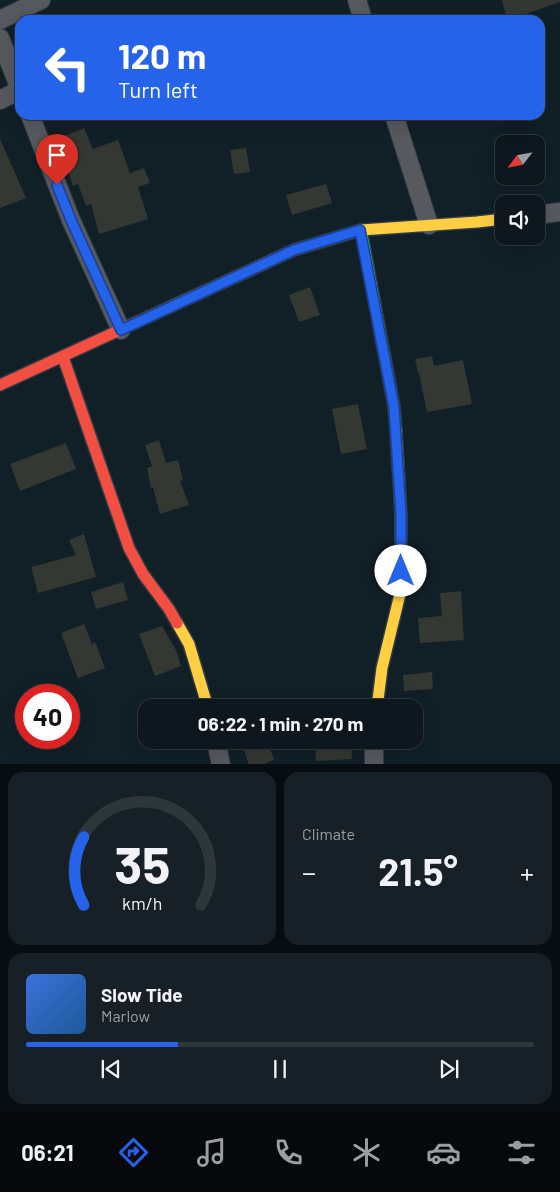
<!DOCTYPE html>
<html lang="en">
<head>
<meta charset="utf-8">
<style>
	body { margin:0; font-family:Barlow,sans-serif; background:#162026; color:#f1f3f6; height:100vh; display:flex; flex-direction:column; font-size:19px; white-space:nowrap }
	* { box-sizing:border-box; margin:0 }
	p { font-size:16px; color:#9a9fa4 }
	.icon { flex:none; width:28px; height:28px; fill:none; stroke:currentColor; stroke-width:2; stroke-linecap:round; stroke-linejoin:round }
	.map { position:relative; height:764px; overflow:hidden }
	.side { display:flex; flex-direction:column; gap:8px; padding:8px; background:#070d10; flex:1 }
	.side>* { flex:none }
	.hud { position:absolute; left:15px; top:15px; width:530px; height:105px; border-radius:15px; box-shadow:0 5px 20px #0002,0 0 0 1px #2d363b; background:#2563eb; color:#fff; overflow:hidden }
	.needle { width:32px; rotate:238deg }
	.fabs { position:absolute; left:495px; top:135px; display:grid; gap:10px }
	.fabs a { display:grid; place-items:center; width:50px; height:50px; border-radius:10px; background:#0d171d; box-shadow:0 5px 20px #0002,0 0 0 1px #2d363b; font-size:25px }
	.speed { position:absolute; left:15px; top:684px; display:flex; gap:10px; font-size:25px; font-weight:700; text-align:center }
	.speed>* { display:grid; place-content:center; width:65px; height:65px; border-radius:50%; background:#0d171d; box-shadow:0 5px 20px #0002,0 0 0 1px #2d363b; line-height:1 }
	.speed .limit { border:8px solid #d22; background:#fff; color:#111 }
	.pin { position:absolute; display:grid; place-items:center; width:42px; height:42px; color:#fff; margin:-51px -21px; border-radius:50% 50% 50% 0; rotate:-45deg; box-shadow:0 0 5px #0007 }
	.pin .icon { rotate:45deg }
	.me { position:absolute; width:55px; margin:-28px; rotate:0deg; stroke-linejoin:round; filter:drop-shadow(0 0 4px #0008) }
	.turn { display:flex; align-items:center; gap:18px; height:105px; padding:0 20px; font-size:22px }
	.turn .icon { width:65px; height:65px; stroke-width:2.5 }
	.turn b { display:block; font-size:35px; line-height:42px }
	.big { font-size:38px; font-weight:700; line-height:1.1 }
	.side .tile { flex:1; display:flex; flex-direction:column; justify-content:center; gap:8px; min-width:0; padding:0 18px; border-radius:15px; background:#162026 }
	.side .dial { align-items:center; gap:0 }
	.dial svg { height:130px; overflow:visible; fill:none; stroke:#2d363b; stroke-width:7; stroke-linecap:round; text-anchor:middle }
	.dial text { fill:#f1f3f6; stroke:none }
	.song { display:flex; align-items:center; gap:15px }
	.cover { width:60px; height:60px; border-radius:8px; background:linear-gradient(135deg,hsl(220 70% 55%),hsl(210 70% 35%)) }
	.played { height:5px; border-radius:2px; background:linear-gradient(90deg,#2563eb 30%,#2d363b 30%) }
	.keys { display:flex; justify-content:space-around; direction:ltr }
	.heat { display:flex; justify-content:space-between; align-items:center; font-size:28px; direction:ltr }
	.side .tiles { flex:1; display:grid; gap:8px; grid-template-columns:1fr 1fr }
	.tile:last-child { grid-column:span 2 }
	.trip { position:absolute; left:138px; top:699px; width:285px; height:50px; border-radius:15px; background:#0d171d; box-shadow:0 5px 20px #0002,0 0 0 1px #2d363b; font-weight:700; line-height:50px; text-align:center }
	.dock { display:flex; height:80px; justify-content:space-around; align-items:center; background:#05090c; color:#9a9fa4 }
	.dock .icon { width:35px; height:35px }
	.dock .current { color:#2563eb }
	.dock b { font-size:22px; color:#f1f3f6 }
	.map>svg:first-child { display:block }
	.building { fill:#343832 }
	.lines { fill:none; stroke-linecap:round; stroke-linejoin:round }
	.street-casing { stroke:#303b43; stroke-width:20 }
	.fast-casing { stroke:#303b43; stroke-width:14 }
	.slow-casing { stroke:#303b43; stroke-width:14 }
	.jam-casing { stroke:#303b43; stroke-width:14 }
	.street { stroke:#565a5f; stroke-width:18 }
	.fast { stroke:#16e098; stroke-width:11 }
	.slow { stroke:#ffcf43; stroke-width:11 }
	.jam { stroke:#f24e42; stroke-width:11 }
	.route-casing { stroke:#184099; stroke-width:12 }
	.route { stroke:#2563eb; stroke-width:9 }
</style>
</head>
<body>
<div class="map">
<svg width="560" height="765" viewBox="0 0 560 765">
	<rect width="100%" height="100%" fill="#111f27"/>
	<path class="building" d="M502,0H560V2L523,15L524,20H507Z
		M84,128L93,149L118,140L130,173L144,168L150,183L138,187L148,219L99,234L91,204L86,206L78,184L73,186L63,157L60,158L53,141Z
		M0,139L26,198L0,208Z
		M246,148L250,172L234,174L230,150Z
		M326,184L332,203L292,215L286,195Z
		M310,287L320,315L299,322L289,295Z
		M432,356L434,366L463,360L472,404L427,412L419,373H418L415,359Z
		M358,404L367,449L341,454L332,409Z
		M159,440L166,463L178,460L183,480L180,481L189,505L160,514L153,487L151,488L147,468L152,466L145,445Z
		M66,443L76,469L20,491L10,464Z
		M84,534L96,577L38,593L31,567L76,555L69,540Z
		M123,582L128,600L96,609L91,592Z
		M461,591L464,640L420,643L418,618L442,616L440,593Z
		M84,624L92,644L95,642L105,668L78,678L61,633Z
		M162,626L176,650L181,666L155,676L139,634Z
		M432,672L433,689L404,691L403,675Z
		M262,740H267L274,760L262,765H249L243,747Z
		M351,740L352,759L316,761L315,742Z"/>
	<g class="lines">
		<defs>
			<path id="street" d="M357,0L363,20
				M0,20L41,0
				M0,38L20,89
				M0,100L20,90
				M30,115L71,220L121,330
				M394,115L429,225
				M536,215L560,212
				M216,740L221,765
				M374,765V740"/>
			<path id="fast" d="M361,230L394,407L396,431"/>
			<path id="slow" d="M172,306L294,250L361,230L477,222L504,219
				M177,623L189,644L208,708
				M377,708L382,668L401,590V514L396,431"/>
			<path id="jam" d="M63,357L129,548L143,574L169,609L177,623
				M0,385L172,306"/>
		</defs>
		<use href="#street" class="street-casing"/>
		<use href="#fast" class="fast-casing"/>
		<use href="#slow" class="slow-casing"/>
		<use href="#jam" class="jam-casing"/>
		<use href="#street" class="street"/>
		<use href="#fast" class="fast"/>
		<use href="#slow" class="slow"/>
		<use href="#jam" class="jam"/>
	</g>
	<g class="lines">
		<defs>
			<path id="route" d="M57,185L71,220L121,330L294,250L360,230L394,407L401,514V571"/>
		</defs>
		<use href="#route" class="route-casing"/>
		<use href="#route" class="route"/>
	</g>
</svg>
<div class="fabs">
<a><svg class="needle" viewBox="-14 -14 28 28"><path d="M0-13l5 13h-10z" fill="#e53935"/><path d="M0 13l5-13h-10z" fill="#9a9fa4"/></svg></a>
<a><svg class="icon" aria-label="sound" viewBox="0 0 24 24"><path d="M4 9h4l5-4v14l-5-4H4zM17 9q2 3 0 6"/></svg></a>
</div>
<div class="speed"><div class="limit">40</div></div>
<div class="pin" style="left:57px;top:185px;background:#d93025"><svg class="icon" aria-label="arrive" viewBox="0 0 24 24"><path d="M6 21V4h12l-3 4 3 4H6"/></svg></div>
<svg class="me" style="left:401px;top:571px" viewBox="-20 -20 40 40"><circle r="19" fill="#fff"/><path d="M0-13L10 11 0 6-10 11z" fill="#2563eb"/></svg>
<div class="trip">06:22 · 1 min · 270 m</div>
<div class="hud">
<div class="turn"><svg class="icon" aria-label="left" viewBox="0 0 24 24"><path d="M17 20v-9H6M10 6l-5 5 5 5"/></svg><div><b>120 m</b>Turn left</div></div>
</div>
</div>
<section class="side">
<div class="tiles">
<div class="tile dial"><svg viewBox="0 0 100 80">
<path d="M14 69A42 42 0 1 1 86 69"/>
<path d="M14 69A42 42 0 0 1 14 27" stroke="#2563eb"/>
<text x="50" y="56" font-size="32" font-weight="700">35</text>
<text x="50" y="72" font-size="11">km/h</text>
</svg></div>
<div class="tile"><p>Climate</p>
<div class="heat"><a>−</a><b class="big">21.5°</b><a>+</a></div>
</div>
<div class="tile">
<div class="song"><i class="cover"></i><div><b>Slow Tide</b><p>Marlow</p></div></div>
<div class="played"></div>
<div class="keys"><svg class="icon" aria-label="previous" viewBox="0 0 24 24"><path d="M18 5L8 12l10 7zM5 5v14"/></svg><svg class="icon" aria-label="pause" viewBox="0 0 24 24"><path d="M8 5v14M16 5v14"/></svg><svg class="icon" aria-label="next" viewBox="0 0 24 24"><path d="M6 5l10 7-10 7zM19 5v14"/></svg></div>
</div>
</div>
</section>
<nav class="dock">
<b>06:21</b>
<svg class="icon current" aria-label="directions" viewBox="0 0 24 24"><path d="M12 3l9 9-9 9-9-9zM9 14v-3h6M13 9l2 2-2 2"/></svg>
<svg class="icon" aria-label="music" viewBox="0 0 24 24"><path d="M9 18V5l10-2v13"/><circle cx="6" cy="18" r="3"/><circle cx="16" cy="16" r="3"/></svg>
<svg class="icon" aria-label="phone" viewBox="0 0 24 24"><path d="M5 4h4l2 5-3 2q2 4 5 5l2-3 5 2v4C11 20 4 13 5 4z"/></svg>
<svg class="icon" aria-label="climate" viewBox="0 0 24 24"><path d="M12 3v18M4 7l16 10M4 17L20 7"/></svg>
<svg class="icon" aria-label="car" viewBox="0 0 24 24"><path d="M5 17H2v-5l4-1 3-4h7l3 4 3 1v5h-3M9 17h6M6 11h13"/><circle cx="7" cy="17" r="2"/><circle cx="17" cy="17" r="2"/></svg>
<svg class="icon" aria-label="filters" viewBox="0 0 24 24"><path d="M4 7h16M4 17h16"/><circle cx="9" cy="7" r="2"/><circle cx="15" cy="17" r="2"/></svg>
</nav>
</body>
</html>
